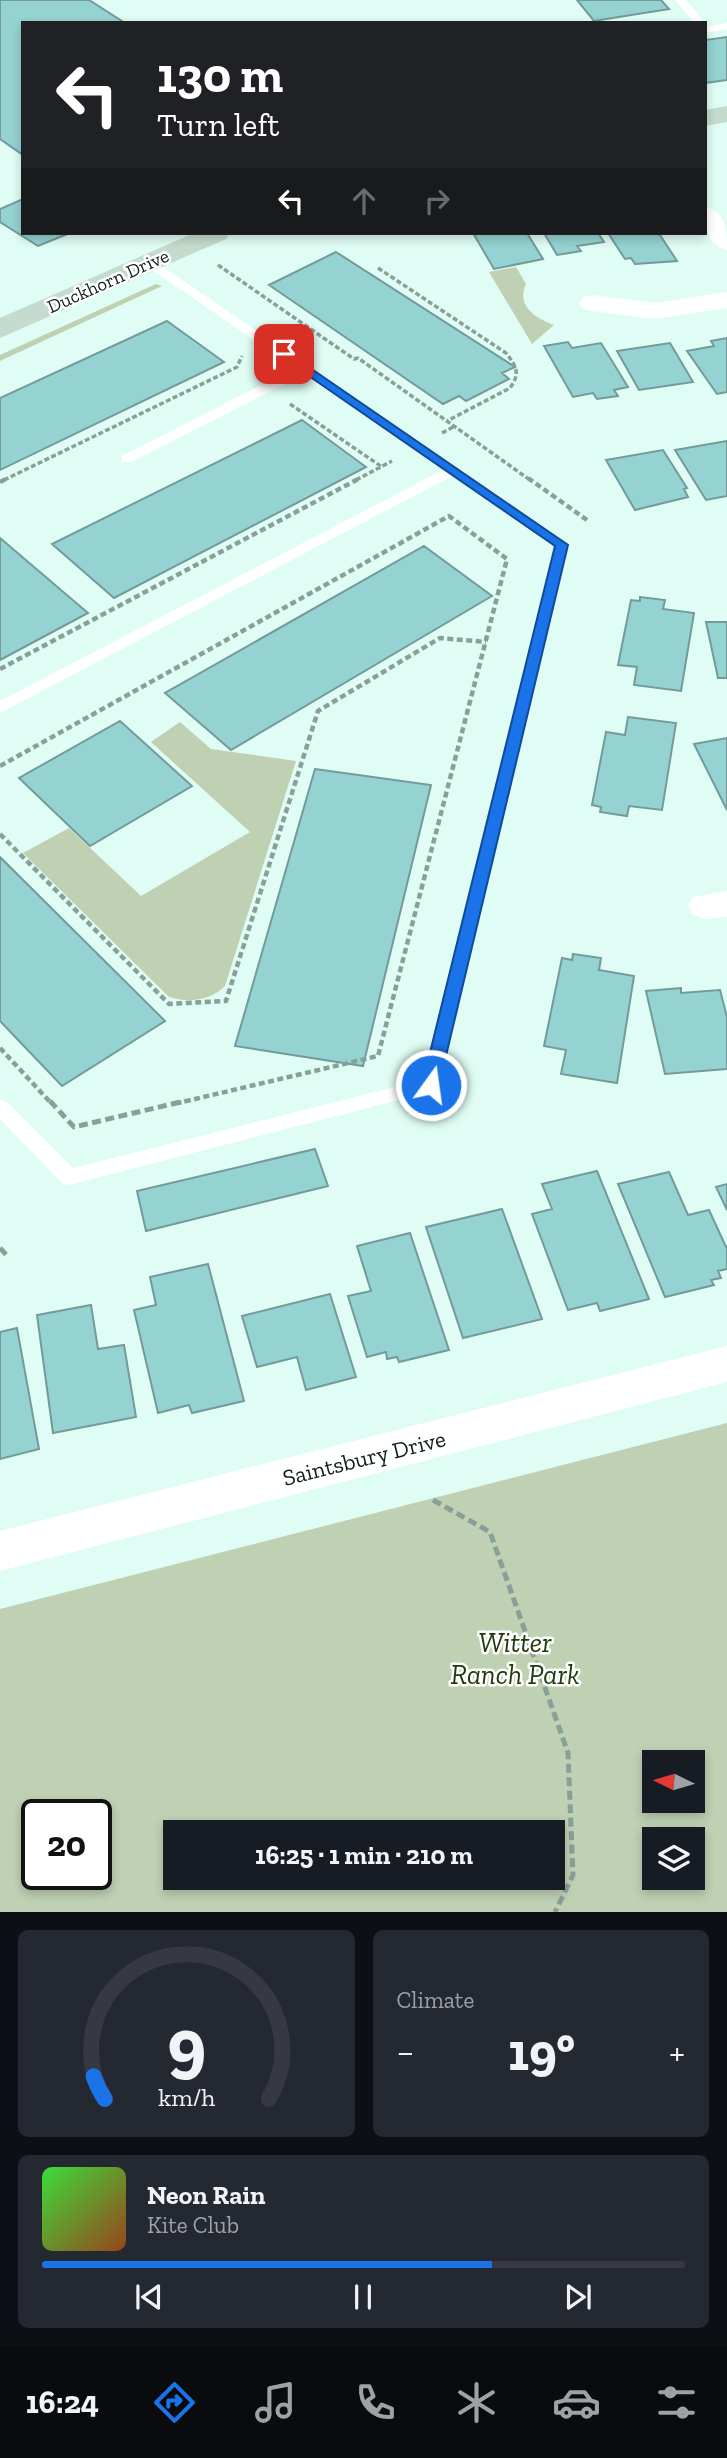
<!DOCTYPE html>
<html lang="en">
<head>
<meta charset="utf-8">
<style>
	body { margin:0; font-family:"Zilla Slab",serif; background:#242831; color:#f1f3f6; height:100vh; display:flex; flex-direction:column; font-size:26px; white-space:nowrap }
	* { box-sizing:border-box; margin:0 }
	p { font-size:23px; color:#9ea1a6 }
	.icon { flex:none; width:38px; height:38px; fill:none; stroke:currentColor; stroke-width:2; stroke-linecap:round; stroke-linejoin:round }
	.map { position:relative; height:1912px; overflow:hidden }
	.details { display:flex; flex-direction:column; gap:18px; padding:18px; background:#0d0f14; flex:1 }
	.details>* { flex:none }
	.top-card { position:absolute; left:21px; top:21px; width:686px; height:214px; border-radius:0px; box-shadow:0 4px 10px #0003; background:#202124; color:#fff; overflow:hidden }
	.needle { width:46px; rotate:275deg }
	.controls { position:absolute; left:642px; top:1750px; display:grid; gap:14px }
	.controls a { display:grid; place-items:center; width:63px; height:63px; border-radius:0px; background:#171b24; box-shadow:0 4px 10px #0003; font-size:35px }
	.speed { position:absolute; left:21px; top:1799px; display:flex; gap:14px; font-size:35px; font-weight:700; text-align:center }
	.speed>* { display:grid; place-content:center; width:91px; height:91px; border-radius:50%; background:#171b24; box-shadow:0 4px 10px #0003; line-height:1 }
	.speed .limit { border:4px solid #111; border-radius:10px; background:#fff; color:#111 }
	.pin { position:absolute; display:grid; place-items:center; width:60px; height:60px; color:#fff; margin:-30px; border-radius:14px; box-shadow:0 4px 10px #0006 }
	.me { position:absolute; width:77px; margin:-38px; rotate:14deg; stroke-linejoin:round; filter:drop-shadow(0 0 5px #0008) }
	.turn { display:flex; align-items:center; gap:24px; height:147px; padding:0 21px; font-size:32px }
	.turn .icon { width:91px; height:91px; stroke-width:2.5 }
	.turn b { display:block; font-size:49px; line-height:60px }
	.lanes { display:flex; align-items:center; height:66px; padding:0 21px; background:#0003; justify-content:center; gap:35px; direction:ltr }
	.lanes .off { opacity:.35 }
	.big { font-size:52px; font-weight:700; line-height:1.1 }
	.details .widget { flex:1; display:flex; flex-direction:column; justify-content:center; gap:10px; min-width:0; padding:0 24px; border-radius:10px; background:#242831 }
	.details .dial { align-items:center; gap:0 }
	.dial svg { height:182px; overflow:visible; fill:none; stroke:#363941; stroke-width:7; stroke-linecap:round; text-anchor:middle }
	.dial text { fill:#f1f3f6; stroke:none }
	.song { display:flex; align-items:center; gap:21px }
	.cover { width:84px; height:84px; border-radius:10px; background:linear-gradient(135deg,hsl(120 70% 55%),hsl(20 70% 35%)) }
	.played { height:7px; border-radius:4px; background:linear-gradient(90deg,#1a73e8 70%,#363941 70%) }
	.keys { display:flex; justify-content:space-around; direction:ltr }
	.heat { display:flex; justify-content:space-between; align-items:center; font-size:38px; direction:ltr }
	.details .tiles { flex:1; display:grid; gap:18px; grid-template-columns:1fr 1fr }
	.widget:last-child { grid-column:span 2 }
	.trip { position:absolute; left:163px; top:1820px; width:402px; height:70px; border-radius:0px; background:#171b24; box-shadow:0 4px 10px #0003; font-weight:700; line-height:70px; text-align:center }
	.dock { display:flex; height:112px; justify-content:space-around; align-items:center; background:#090b0e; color:#9ea1a6 }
	.dock .icon { width:49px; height:49px }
	.dock .active { color:#1a73e8 }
	.dock b { font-size:32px; color:#f1f3f6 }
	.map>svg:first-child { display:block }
	.green { fill:#bfd0b3; fill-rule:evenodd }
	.building { fill:#94d3d2; stroke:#749a99; stroke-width:2 }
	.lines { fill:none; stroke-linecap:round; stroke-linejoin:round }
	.path-far2 { stroke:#89a099; stroke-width:3.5; stroke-dasharray:5 2.5; stroke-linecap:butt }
	.path-far1 { stroke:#89a099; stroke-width:4.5; stroke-dasharray:6 3.5; stroke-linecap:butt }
	.path { stroke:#89a099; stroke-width:5; stroke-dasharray:9 4.5; stroke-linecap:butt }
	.lane { fill:#fff; fill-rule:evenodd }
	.street { fill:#fff; fill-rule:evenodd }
	.secondary { fill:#c5dbcd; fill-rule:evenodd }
	.route { fill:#1a73e8; stroke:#114b97; stroke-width:2 }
	.labels { text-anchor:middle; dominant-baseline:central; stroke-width:5; stroke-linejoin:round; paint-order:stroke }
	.far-street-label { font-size:19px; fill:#111f1b; stroke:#fff }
	.street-label { font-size:23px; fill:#111f1b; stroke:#fff }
	.near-park-label { font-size:28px; font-style:italic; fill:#22390c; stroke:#fff }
</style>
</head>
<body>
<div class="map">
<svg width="727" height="1912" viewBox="0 0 727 1912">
	<rect width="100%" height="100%" fill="#dffdf4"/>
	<path class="green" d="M516,267L526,284C516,306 535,318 554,325L532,344L489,272Z
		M156,284L162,286L0,361V355Z
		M180,722L211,749L296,761L225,986C210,1001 188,1003 169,997L23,853L69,828L141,896L250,832L151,742Z
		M727,1423V1912H0V1609ZM693,1762V1801H654V1762ZM37,1815H96V1874H37ZM553,1832V1878H175V1832ZM693,1839V1878H654V1839Z"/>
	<path class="building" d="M0,0H89L125,23H23V155L0,139Z
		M577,0H661L669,9L594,21Z
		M727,37V80L705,83V40Z
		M23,199V233H70L38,246L0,222V209Z
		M473,233H527L543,259L494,269Z
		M544,233H598L604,242L577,246L581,251L557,255Z
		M608,233H654L660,235L677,261L635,264L631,258L625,259Z
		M336,252L515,367L502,373L509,379L466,401L459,396L443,404L269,285Z
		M167,321L224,362L0,470V398Z
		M727,338V392L717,394L687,351L714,346L711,341Z
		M568,342L572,348L601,343L628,387L614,390L618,396L597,399L593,393L573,397L544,346Z
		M670,343L693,382L639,390L617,351Z
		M302,420L366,467L114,598L52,544Z
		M727,441V496L706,500L675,450Z
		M663,450L687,488L684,489L688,497L635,510L606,460Z
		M0,538L88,613L0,660Z
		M424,546L492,596L231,750L165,693Z
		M640,597L665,600L663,609L694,613L681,691L634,685L637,667L618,665L631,600L640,601Z
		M706,622H727V678H718Z
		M628,717L676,723L662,810L629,806L627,816L600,812L601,807L592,805L606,732L625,735Z
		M120,721L192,786L90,846L19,778Z
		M727,738V810L694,744Z
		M315,769L431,785L363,1066L235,1046Z
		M0,857L165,1021L62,1086L0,1021Z
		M573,954L601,958L599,970L634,976L617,1083L561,1074L566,1050L544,1046L562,958L572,960Z
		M681,988V993L720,990L727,1017V1069L665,1074L646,991Z
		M315,1149L328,1186L146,1231L137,1191Z
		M597,1171L649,1299L600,1311L597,1303L568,1310L532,1214L552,1209L542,1184Z
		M669,1172L688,1215L709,1210L727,1249V1269L718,1271L721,1278L711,1280L714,1285L665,1297L618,1184Z
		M727,1184V1210L716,1187Z
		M502,1209L542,1319L463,1338L426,1227Z
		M410,1233L449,1350L399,1362L397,1357L387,1359L386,1352L367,1357L348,1296L371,1291L357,1246Z
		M208,1264L244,1401L192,1413L189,1405L158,1413L134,1310L156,1305L150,1277Z
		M330,1294L356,1377L306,1390L297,1357L257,1367L242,1316Z
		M91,1305L98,1349L124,1345L136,1417L53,1433L37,1315Z
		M17,1328L39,1449L0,1459V1332Z"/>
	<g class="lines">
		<path class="path-far2" d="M218,265L354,359L358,358L530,480
			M378,268L506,353C516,366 521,373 510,388L447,421
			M290,404L382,467
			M442,433L455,426
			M4,480L237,367L242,356
			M356,480L392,461"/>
		<path class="path-far1" d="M528,478L587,520
			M0,482L8,478
			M0,669L360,478
			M0,766L449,516L507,559L378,1056L178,1103
			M0,834L169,1004L226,1001L318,711L440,638L486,642
			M0,1048L51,1103"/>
		<path class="path" d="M50,1101L74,1127L185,1101
			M0,1248L9,1258
			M433,1500L490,1532L568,1753L573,1875L555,1912"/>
		<path class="lane" d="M675,0H686L704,21L706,23H694Z
			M727,23V29L705,33V27Z
			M150,258L569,545L438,1090L69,1185L62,1183L0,1119V1099L7,1102L73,1168L423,1080L554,547L452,476L0,713V701L443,470L304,374L132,462H122V456L295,368L145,265V259Z"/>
		<path class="street" d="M705,207C727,212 727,231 727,250C705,244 705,225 705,207Z
			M727,292V308L655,319L592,311L583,309L579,303L583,297L592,295L655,303Z
			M727,891V917L705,919L693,915L688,906L693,897Z
			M727,1346V1382L0,1571V1531Z"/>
		<path class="secondary" d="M727,106V122L705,126V110Z
			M194,233H230L226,239L0,338V318Z"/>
	</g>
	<path class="route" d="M284,350L568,545L439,1085L437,1090H425L422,1085L555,546L280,356L278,354Z"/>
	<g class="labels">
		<g class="far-street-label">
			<text transform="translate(108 281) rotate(-24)">Duckhorn Drive</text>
		</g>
		<g class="street-label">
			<text transform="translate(364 1458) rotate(-14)">Saintsbury Drive</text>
		</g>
		<g class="near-park-label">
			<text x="515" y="1642">Witter<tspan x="515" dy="32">Ranch Park</tspan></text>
		</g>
	</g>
</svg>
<div class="controls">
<a><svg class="needle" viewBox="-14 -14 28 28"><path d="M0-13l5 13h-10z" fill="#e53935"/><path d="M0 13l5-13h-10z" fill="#9ea1a6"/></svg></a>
<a><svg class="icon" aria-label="layers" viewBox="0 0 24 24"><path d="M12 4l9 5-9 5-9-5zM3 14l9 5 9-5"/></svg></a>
</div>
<div class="speed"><div class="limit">20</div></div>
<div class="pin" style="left:284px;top:354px;background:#d93025"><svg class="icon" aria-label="arrive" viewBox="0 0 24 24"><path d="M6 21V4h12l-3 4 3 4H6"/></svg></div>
<svg class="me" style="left:431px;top:1085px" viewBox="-20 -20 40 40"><circle r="17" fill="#1a73e8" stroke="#fff" stroke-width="3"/><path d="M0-11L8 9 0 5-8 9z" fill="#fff"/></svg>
<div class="trip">16:25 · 1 min · 210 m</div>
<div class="top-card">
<div class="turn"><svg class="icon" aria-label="left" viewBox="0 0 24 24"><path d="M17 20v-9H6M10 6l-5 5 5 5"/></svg><div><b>130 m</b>Turn left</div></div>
<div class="lanes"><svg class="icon" aria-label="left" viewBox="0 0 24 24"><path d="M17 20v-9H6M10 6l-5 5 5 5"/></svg><svg class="icon off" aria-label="ahead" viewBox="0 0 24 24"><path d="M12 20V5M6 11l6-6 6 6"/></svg><svg class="icon off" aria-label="right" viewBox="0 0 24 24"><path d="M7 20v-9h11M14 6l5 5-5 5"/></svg></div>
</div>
</div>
<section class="details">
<div class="tiles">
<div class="widget dial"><svg viewBox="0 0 100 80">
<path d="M14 69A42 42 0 1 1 86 69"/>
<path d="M14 69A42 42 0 0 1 9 59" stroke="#1a73e8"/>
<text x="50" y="56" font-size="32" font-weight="700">9</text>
<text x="50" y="72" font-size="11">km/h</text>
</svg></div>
<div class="widget"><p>Climate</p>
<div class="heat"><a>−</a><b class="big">19°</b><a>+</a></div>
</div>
<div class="widget">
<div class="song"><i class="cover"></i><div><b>Neon Rain</b><p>Kite Club</p></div></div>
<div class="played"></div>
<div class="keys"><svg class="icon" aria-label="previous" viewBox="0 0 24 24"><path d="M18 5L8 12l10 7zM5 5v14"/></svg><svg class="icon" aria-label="pause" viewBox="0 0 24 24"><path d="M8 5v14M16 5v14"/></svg><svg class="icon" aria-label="next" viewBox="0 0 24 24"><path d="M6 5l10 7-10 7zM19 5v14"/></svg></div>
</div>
</div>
</section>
<nav class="dock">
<b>16:24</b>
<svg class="icon active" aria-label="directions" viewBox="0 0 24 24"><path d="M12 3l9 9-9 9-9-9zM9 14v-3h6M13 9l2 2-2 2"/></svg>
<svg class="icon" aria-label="music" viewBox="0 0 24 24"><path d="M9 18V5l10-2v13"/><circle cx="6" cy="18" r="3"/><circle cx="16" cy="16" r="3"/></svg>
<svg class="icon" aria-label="phone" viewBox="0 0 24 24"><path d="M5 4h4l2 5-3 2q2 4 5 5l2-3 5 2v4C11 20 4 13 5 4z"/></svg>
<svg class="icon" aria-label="climate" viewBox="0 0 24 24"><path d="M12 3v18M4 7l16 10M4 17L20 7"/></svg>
<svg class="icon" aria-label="car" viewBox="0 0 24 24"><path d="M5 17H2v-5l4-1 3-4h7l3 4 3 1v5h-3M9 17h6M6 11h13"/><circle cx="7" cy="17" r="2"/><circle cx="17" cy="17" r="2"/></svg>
<svg class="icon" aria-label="filters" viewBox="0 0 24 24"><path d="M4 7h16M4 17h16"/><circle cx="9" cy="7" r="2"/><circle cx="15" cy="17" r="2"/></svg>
</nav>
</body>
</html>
